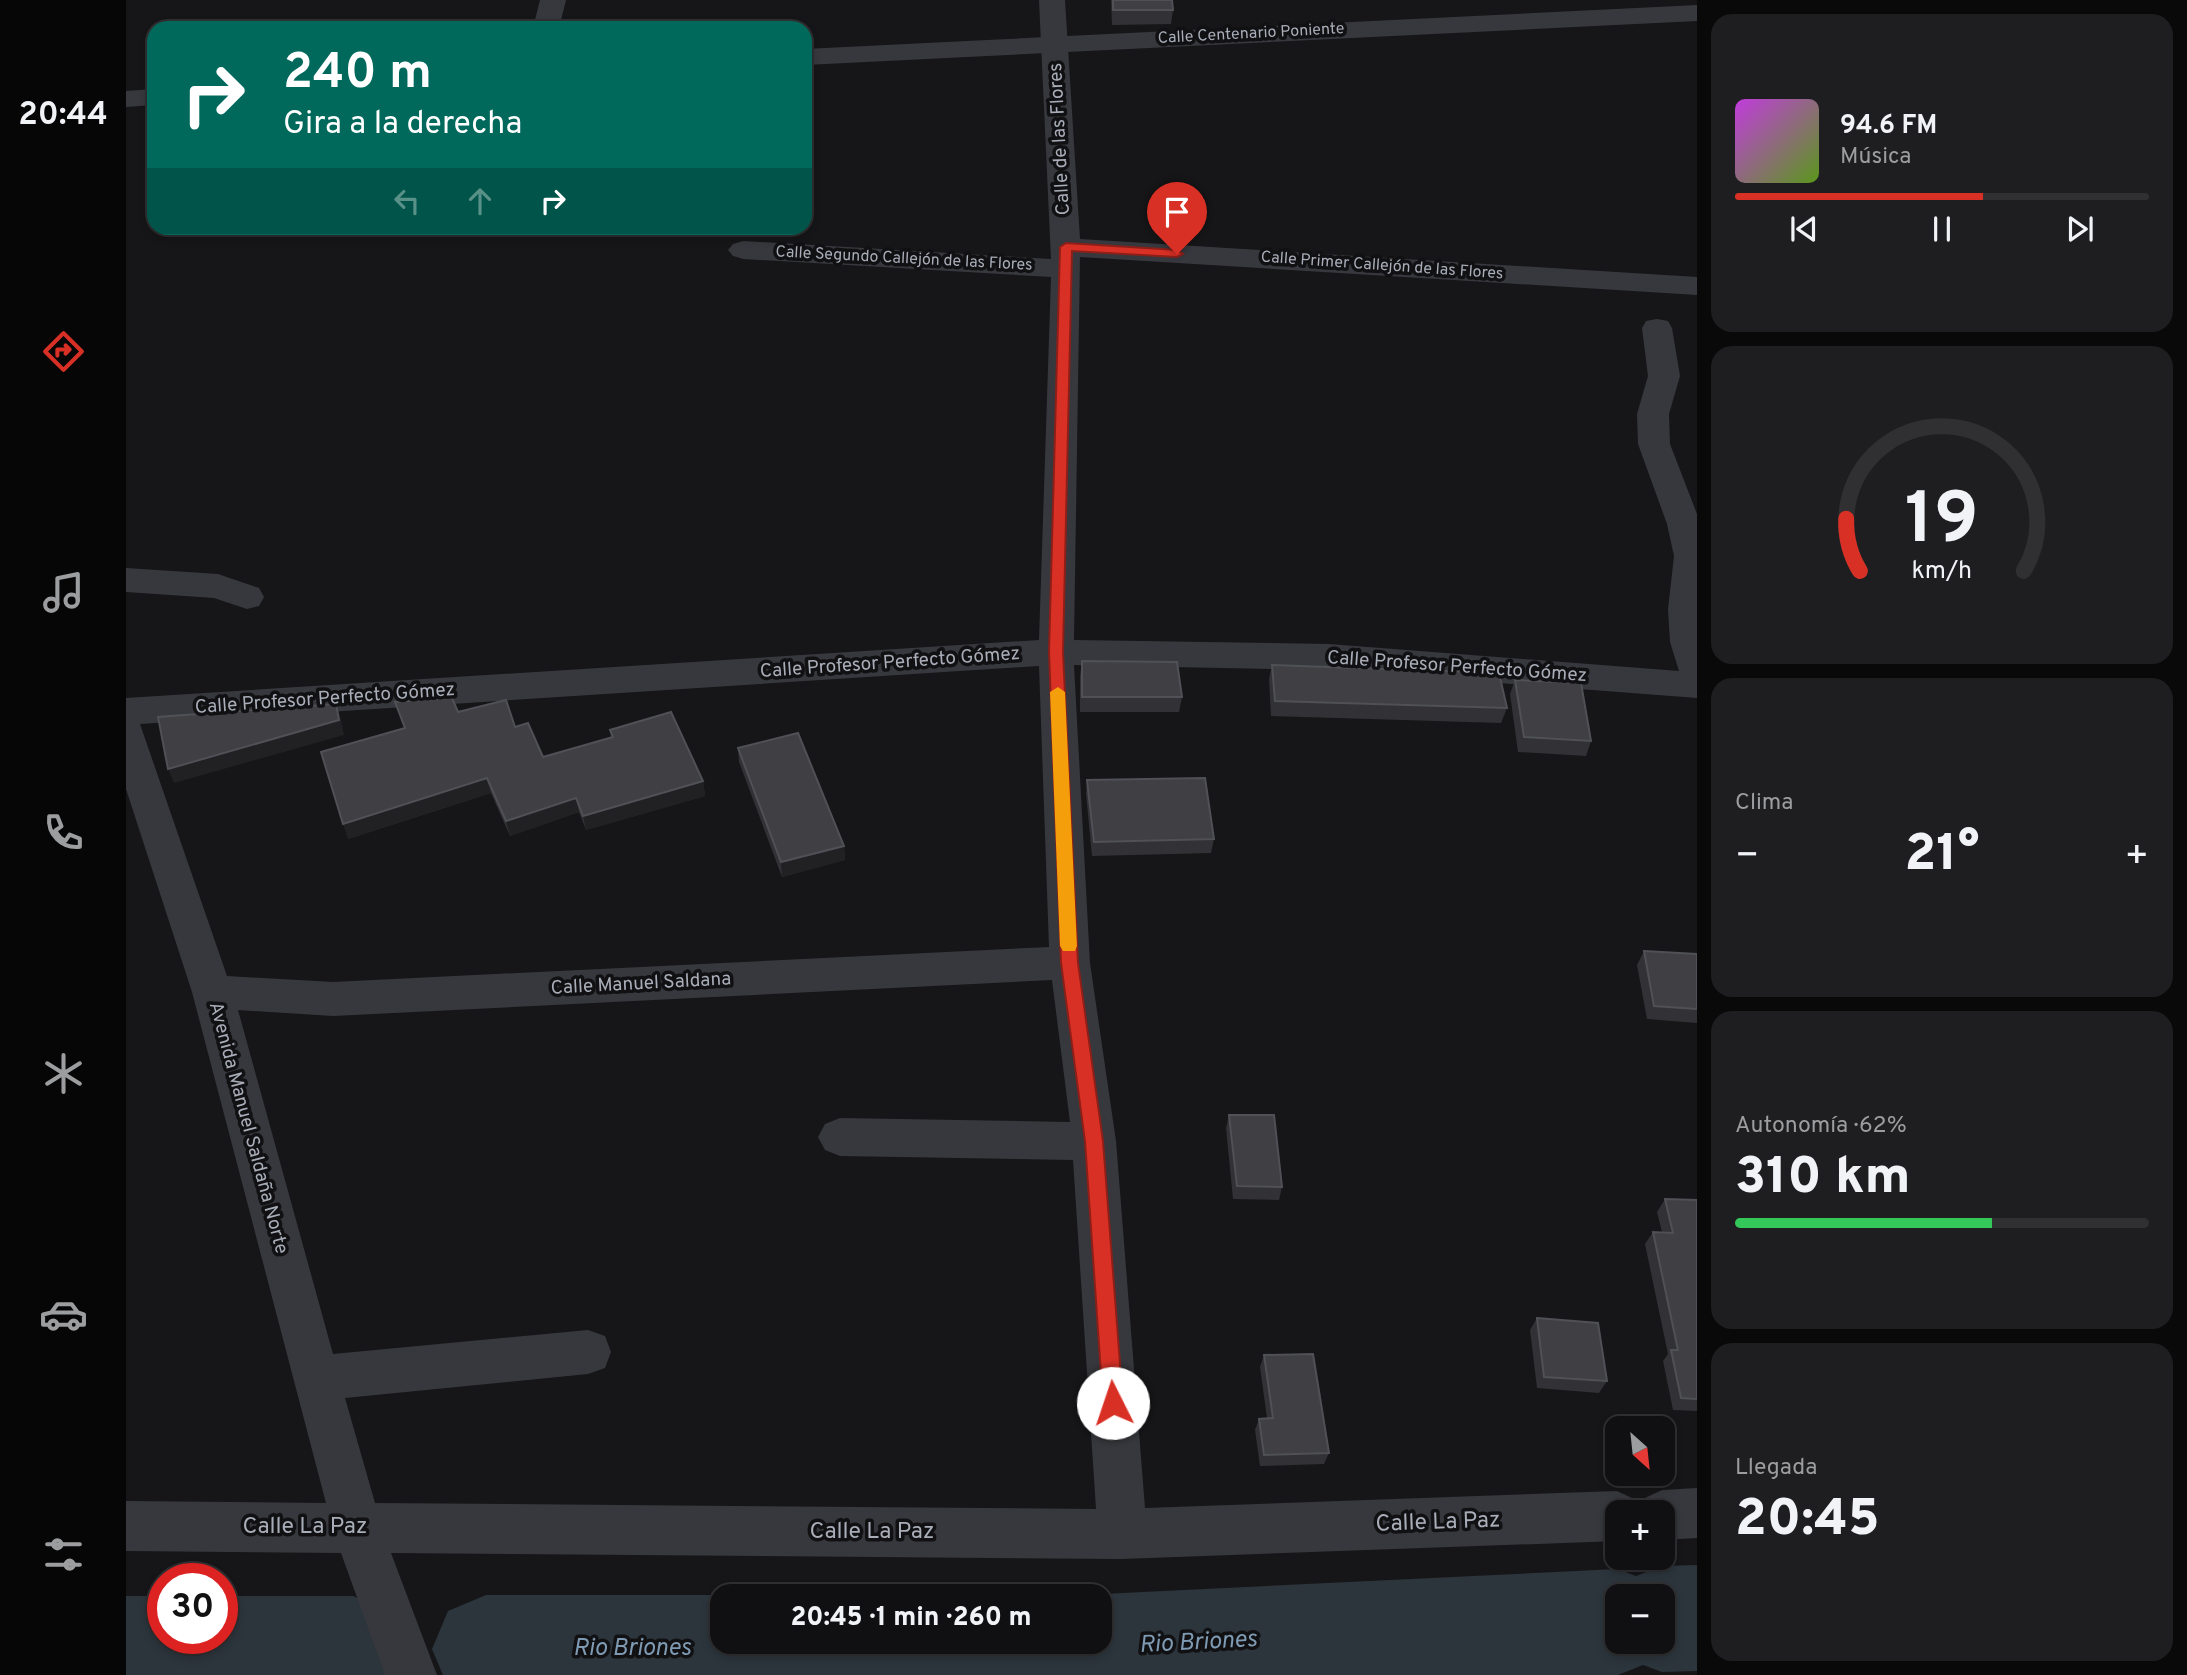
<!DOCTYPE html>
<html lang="es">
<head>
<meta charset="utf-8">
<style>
	body { margin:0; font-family:Overpass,sans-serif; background:#1e1e20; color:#f1f3f6; height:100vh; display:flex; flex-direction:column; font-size:26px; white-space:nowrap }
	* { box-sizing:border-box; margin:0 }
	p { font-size:23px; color:#9c9d9f }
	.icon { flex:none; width:38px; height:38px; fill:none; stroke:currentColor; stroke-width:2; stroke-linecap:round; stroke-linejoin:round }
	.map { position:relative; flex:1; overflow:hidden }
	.details { display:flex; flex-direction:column; gap:14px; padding:14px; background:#09090a; width:490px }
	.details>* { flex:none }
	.banner { position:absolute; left:21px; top:21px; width:665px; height:214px; border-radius:21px; box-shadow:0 4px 10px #0003,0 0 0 2px #303032; background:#00695c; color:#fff; overflow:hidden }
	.needle { width:46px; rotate:153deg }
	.buttons { position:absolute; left:1479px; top:1416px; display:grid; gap:14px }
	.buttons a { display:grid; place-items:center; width:70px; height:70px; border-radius:14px; background:#101012; box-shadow:0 4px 10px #0003,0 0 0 2px #303032; font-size:35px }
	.speed { position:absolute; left:21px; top:1563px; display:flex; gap:14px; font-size:35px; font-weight:700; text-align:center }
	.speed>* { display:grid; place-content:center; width:91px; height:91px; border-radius:50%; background:#101012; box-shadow:0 4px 10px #0003,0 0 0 2px #303032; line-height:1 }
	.speed .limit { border:10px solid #d22; background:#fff; color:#111 }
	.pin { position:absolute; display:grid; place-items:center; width:60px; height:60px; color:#fff; margin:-72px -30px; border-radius:50% 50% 50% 0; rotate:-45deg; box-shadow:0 0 7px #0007 }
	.pin .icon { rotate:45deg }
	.me { position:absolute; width:77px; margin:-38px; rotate:356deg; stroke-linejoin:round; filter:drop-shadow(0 0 5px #0008) }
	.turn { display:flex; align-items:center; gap:24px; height:147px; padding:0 21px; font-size:32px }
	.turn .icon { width:91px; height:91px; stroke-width:2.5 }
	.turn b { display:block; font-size:49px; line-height:60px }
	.lanes { display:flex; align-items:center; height:66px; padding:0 21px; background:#0003; justify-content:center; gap:35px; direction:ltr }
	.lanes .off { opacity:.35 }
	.big { font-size:52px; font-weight:800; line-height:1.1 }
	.details .widget { flex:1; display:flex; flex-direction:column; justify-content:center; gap:10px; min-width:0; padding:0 24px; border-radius:21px; background:#1e1e20 }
	.details .dial { align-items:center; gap:0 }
	.dial svg { height:182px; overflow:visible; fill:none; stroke:#303032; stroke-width:7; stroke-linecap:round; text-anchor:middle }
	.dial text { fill:#f1f3f6; stroke:none }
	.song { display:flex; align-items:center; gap:21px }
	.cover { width:84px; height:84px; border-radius:10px; background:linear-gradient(135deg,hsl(290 70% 55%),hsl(90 70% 35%)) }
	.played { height:7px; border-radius:4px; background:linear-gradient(90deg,#d93025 60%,#303032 60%) }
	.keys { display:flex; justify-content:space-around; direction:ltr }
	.heat { display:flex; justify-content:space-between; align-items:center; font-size:38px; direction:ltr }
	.charge { height:10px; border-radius:5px; background:linear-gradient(90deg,#34c759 62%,#303032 0) }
	.trip { position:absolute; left:584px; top:1584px; width:402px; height:70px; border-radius:21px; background:#101012; box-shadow:0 4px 10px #0003,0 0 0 2px #303032; font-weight:800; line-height:70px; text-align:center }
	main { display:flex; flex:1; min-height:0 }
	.tabs { display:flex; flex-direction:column; width:126px; justify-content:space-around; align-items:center; background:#060607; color:#9c9d9f }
	.tabs .icon { width:49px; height:49px }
	.tabs .active { color:#d93025 }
	.tabs b { font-size:32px; color:#f1f3f6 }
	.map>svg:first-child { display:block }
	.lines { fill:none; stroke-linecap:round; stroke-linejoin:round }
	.river { fill:#2c353c; fill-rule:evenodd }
	.minor { fill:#37383d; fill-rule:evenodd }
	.tertiary { fill:#37383d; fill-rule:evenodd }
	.wall { fill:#323236 }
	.shaded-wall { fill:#212124 }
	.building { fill:#3f3f44; stroke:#4f5156; stroke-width:2 }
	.route { fill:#d93025; stroke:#8d1f18; stroke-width:2 }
	.slow { fill:#f59e0b }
	.labels { text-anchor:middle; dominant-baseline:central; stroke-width:7; stroke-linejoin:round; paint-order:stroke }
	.far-street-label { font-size:16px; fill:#a8adb8; stroke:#111113 }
	.street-label { font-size:19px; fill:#a8adb8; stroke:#111113 }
	.near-street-label { font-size:23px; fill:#a8adb8; stroke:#111113 }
	.near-water-label { font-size:24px; font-style:italic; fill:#7f9bb3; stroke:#111113 }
</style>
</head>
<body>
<main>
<nav class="tabs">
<b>20:44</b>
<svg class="icon active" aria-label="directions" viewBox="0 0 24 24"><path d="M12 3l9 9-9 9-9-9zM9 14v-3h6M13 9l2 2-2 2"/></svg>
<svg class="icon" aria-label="music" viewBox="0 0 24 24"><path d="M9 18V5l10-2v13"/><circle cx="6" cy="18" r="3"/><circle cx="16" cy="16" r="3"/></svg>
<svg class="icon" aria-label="phone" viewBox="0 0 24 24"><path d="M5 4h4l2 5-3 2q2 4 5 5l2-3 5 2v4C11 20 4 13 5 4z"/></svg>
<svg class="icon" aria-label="climate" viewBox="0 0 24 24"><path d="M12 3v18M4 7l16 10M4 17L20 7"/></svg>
<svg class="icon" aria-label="car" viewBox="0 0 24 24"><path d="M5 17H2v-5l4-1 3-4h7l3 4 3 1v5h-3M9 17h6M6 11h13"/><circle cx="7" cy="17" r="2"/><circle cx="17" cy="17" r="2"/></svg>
<svg class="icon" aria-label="filters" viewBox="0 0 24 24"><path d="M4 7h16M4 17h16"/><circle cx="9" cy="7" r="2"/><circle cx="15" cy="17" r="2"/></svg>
</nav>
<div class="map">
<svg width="1571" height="1675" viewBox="0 0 1571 1675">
	<rect width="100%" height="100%" fill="#161618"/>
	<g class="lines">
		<path class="river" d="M1571,1565V1671L1536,1672L1517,1665L1492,1675H317L306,1649L322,1611L360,1595H955L1491,1569L1510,1576L1536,1566ZM597,1596H975V1642H597ZM1491,1596H1536V1642H1491Z
			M0,1596H37V1638H96V1596H227L265,1612L281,1650L271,1675H0Z"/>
		<path class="minor" d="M913,0H939L954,239L1571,277V295L954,257L948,640L1203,644L1553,671L1544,642L1542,609L1548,556L1541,524L1512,444L1511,414L1522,376L1516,328L1520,321L1531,319L1542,321L1546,328L1554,376L1543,414L1544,444L1571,514V698L1203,670L948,665L964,963L990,1141L1019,1508L1491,1491L1508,1499L1513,1510L1519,1498L1536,1490L1571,1488V1538L1536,1540V1512H1491V1541L996,1559L265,1553L311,1675H259L215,1553L0,1551V1501L200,1503L66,992L0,789V698L913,640L925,277L617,259L607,256L602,250L607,244L617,241L925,259ZM913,666L923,947L207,982L101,976L14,724ZM926,980L944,1122L714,1118L699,1124L692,1137L699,1150L714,1156L947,1160L970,1509L249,1503L219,1398L462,1374L479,1368L485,1352L479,1336L462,1330L207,1354L112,1010L207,1016Z
			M0,568L92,574L133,588L138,597L133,606L121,609L88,598L0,592Z"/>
		<path class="tertiary" d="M414,0H440L433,28H407Z
			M1571,5V21L679,65V49Z
			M28,89V105L0,107V91Z"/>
	</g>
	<path class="wall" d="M985,0H1046L1047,10L1045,24L986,25Z
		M956,661L1056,697L1053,712H954V676Z
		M1146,665L1381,708L1375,723L1145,716L1143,679Z
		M1389,680L1465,741L1460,756L1392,752L1384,694Z
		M269,702L332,712L389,727L417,757L485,737L484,730L577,781L579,796L460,830L453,812L384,836L365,793L222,839L278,728Z
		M612,748L718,846L719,860L656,877L613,762Z
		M961,780L1088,839L1085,853L966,856L960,794Z
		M1518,951L1571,954V1023L1521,1019L1511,965Z
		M1103,1115L1156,1187L1153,1200L1107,1199L1100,1128Z
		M1539,1199L1571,1200V1411L1547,1410L1537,1361L1542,1354L1519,1244L1527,1232H1536L1531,1212Z
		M1411,1318L1481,1381L1473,1393L1411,1388L1404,1330Z
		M1138,1355L1203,1453L1198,1464L1134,1466L1129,1430L1133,1419L1141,1418L1134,1367Z"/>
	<path class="shaded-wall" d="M210,704L215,719L218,735L48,783L42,769Z
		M361,778L365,793L222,839L217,824Z
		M577,781L579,796L460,830L457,816Z
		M450,798L453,812L384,836L380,821Z
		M718,846L719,860L656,877L655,862Z"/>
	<path class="building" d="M987,0H1046L1047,10H987Z
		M956,661L1051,662L1056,697H956Z
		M1146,665L1373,673L1381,708L1149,701Z
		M1389,680L1455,683L1465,741L1398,737Z
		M326,698L332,712L380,700L389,727L402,723L417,757L487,737L484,730L545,712L577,781L457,816L450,798L380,821L361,778L217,824L195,752L279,728L269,702Z
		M210,704L213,720L42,769L32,717Z
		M672,733L718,846L655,862L612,748Z
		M1079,778L1088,839L968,842L961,780Z
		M1518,951L1571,954V1009L1528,1006Z
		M1103,1115H1148L1156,1187L1111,1186Z
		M1539,1199L1571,1200V1399L1555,1398L1545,1350H1552L1527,1232L1547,1233Z
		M1411,1318L1472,1323L1481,1381L1418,1377Z
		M1187,1354L1203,1453L1138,1455L1133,1419L1147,1418L1138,1355Z"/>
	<path class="route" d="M940,243L1051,250L1057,254L1051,257L946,251L937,652L952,963L977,1141L997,1403L994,1410L987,1413L980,1410L977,1403L959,1141L935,963L923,652L934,247Z"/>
	<path class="slow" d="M932,687L939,692L951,946L949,951H937L934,946L924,692Z"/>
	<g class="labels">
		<g class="far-street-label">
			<text transform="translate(1125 34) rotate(-3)">Calle Centenario Poniente</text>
			<text transform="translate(778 259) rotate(3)">Calle Segundo Callejón de las Flores</text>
			<text transform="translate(1256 266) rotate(4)">Calle Primer Callejón de las Flores</text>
		</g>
		<g class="street-label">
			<text transform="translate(934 139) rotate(-93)">Calle de las Flores</text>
			<text transform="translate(764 663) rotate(-4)">Calle Profesor Perfecto Gómez</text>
			<text transform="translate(1331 667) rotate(4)">Calle Profesor Perfecto Gómez</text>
			<text transform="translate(199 699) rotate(-4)">Calle Profesor Perfecto Gómez</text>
			<text transform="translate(515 984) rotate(-3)">Calle Manuel Saldana</text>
			<text transform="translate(122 1128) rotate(75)">Avenida Manuel Saldaña Norte</text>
		</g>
		<g class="near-street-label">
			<text transform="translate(1312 1523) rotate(-2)">Calle La Paz</text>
			<text x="179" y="1527">Calle La Paz</text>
			<text x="746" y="1532">Calle La Paz</text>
		</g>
		<g class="near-water-label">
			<text transform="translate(1072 1643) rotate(-3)">Rio Briones</text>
			<text x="506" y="1649">Rio Briones</text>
		</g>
	</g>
</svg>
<div class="buttons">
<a><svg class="needle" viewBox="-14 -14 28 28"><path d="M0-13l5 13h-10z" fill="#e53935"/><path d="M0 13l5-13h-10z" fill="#9c9d9f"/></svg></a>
<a>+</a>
<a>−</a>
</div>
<div class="speed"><div class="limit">30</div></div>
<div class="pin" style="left:1051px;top:254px;background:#d93025"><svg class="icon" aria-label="arrive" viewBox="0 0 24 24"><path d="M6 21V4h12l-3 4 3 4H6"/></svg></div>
<svg class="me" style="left:987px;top:1403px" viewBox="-20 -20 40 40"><circle r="19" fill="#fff"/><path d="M0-13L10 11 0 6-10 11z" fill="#d93025"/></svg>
<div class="trip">20:45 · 1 min · 260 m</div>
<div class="banner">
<div class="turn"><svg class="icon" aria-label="right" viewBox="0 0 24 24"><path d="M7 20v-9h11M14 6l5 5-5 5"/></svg><div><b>240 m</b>Gira a la derecha</div></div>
<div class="lanes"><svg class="icon off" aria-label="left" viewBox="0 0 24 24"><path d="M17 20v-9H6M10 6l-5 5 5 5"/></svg><svg class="icon off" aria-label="ahead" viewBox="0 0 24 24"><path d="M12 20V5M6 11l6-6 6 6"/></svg><svg class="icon" aria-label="right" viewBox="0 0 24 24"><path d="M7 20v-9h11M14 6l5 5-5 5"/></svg></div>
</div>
</div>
<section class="details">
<div class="widget">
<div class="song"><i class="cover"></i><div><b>94.6 FM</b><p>Música</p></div></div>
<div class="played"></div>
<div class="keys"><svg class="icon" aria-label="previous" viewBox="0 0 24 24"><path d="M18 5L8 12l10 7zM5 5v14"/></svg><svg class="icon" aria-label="pause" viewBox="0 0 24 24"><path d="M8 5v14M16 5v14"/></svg><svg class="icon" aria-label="next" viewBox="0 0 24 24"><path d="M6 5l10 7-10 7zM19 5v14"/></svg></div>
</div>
<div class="widget dial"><svg viewBox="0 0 100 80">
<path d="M14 69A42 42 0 1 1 86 69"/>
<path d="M14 69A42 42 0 0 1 8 46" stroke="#d93025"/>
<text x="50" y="56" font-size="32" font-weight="700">19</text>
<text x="50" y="72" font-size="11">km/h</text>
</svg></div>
<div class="widget"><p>Clima</p>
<div class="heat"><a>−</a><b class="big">21°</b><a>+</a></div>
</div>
<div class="widget"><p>Autonomía · 62%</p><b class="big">310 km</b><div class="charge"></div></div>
<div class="widget"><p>Llegada</p><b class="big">20:45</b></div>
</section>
</main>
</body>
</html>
